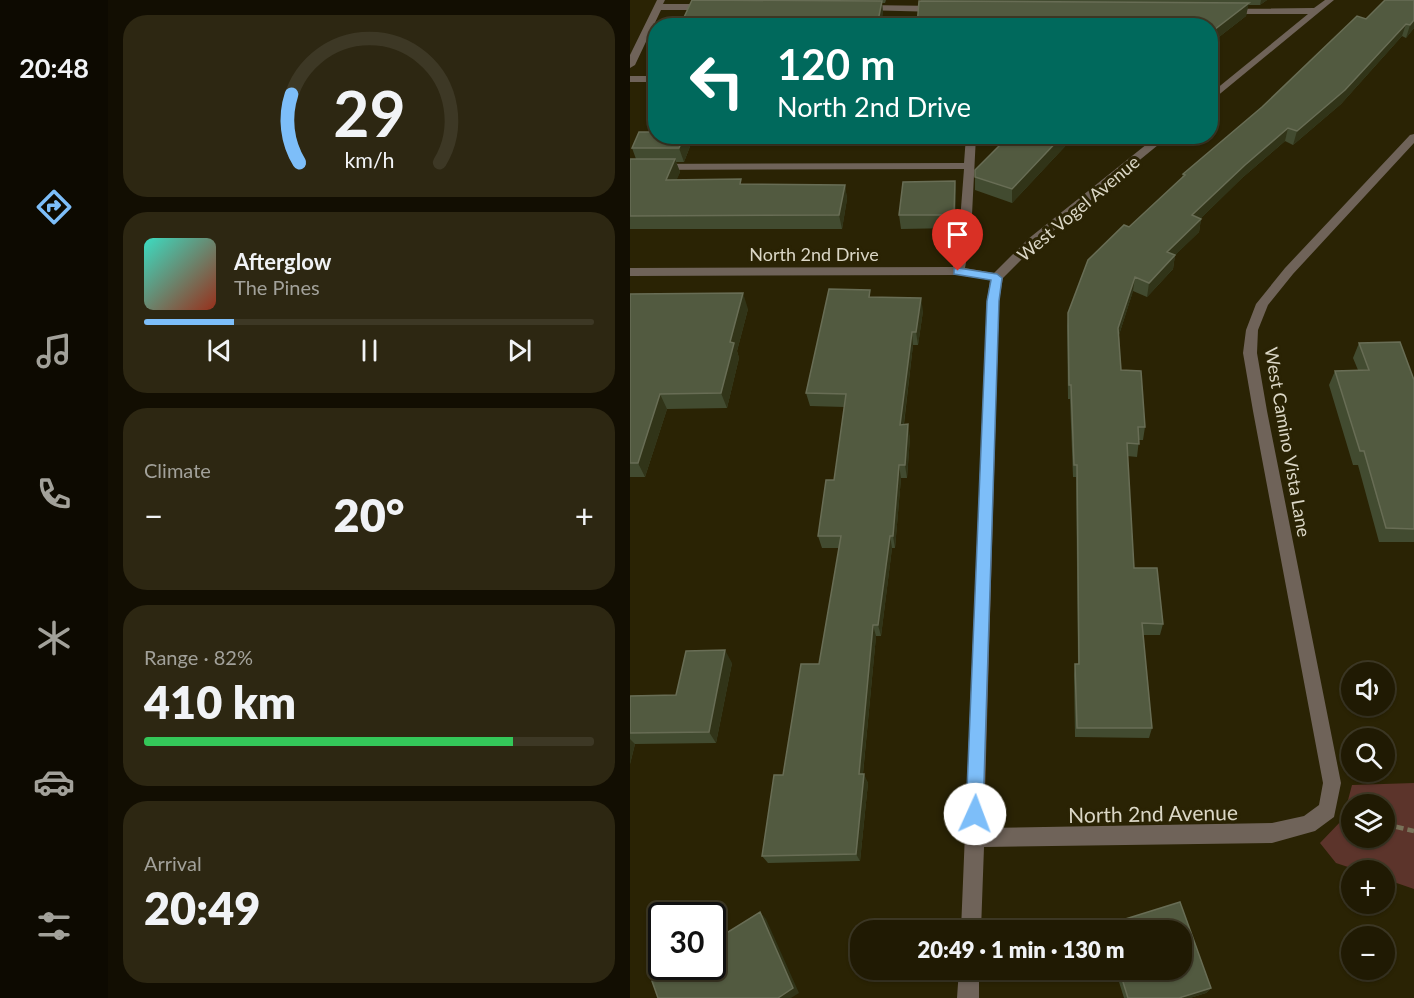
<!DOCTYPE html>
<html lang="en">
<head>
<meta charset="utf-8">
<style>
	body { margin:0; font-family:Lato,sans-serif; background:#2d2712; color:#f1f3f6; height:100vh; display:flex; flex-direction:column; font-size:22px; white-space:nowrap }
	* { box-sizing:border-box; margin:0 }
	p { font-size:20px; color:#a2a19a }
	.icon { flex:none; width:33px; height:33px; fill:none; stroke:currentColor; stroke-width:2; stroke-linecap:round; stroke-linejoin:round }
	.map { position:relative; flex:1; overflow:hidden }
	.details { display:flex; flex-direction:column; gap:15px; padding:15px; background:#120e02; width:522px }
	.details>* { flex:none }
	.top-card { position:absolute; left:18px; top:18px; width:570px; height:126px; border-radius:24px; box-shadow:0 2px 4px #0004,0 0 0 2px #3d3825; background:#00695c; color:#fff; overflow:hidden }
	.controls { position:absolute; left:711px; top:662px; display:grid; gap:12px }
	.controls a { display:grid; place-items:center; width:54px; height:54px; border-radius:50%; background:#201a03; box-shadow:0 2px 4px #0004,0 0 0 2px #3d3825; font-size:30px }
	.speed { position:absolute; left:18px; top:902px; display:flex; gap:12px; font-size:30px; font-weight:700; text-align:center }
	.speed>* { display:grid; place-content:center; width:78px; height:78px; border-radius:50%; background:#201a03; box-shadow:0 2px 4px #0004,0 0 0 2px #3d3825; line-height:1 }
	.speed .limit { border:3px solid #111; border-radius:9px; background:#fff; color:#111 }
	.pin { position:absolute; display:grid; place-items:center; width:51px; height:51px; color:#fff; margin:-62px -26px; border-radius:50% 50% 50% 0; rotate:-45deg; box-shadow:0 0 6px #0007 }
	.pin .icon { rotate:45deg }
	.me { position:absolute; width:66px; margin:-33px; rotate:2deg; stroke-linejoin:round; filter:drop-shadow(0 0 4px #0008) }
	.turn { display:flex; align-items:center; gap:21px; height:126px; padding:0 30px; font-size:27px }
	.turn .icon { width:78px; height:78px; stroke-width:2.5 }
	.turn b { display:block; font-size:42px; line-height:51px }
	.big { font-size:45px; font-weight:800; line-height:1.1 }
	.details .card { flex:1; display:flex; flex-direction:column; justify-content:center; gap:9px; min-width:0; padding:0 21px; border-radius:24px; background:#2d2712 }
	.details .dial { align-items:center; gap:0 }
	.dial svg { height:156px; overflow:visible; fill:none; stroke:#3d3825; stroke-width:7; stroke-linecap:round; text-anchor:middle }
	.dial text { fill:#f1f3f6; stroke:none }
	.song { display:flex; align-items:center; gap:18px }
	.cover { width:72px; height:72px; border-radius:9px; background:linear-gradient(135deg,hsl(170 70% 55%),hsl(10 70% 35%)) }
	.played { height:6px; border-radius:3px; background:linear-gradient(90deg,#7dbef9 20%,#3d3825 20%) }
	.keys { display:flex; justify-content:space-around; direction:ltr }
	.heat { display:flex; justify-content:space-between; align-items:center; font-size:33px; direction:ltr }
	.charge { height:9px; border-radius:4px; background:linear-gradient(90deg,#34c759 82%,#3d3825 0) }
	.trip { position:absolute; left:220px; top:920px; width:342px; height:60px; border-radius:24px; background:#201a03; box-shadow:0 2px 4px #0004,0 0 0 2px #3d3825; font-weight:800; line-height:60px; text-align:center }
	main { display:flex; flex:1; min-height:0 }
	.tabs { display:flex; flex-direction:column; width:108px; justify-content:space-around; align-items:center; background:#0d0a01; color:#a2a19a }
	.tabs .icon { width:42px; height:42px }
	.tabs .current { color:#7dbef9 }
	.tabs b { font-size:27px; color:#f1f3f6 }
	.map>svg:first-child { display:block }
	.green { fill:#5c342b; fill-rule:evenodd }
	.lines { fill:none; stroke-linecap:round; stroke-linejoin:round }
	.path { stroke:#787259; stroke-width:4.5; stroke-dasharray:8 4; stroke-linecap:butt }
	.minor { fill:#6f6359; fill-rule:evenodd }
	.wall { fill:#424b30 }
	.shaded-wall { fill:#313418 }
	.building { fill:#525a40; stroke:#686d55; stroke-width:1.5 }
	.route { fill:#7dbef9; stroke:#517ca2; stroke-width:1.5 }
	.labels { text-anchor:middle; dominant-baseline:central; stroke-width:6; stroke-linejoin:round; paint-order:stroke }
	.street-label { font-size:18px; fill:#dbd7c6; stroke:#2a2304 }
	.near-street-label { font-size:21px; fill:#dbd7c6; stroke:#2a2304 }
</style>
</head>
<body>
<main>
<nav class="tabs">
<b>20:48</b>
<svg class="icon current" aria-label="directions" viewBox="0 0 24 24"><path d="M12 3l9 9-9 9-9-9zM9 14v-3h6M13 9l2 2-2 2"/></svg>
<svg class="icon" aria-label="music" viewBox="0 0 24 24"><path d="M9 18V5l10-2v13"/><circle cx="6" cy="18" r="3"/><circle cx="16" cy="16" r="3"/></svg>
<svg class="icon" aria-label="phone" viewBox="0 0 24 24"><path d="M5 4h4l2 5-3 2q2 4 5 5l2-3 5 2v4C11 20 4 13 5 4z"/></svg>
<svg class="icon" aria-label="climate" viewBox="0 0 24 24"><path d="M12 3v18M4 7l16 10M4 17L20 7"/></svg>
<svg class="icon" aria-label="car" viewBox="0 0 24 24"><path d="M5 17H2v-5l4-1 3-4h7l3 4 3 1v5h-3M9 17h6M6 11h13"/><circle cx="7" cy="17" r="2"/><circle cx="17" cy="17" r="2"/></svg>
<svg class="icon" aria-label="filters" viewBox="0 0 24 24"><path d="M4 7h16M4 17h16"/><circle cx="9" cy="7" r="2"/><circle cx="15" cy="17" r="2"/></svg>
</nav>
<section class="details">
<div class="card dial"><svg viewBox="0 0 100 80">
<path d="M14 69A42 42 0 1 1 86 69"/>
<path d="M14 69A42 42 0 0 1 10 34" stroke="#7dbef9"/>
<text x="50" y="56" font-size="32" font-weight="700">29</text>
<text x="50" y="72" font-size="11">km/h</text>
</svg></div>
<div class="card">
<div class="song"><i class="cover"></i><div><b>Afterglow</b><p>The Pines</p></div></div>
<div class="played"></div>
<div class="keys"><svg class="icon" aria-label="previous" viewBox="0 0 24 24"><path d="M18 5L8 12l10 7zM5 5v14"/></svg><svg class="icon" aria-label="pause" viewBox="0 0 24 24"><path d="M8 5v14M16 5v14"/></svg><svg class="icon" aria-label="next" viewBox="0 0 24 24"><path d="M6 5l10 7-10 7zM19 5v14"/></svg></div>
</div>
<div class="card"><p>Climate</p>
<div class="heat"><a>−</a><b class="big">20°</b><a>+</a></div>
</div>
<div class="card"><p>Range · 82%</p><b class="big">410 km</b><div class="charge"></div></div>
<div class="card"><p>Arrival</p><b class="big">20:49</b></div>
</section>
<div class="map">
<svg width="784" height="998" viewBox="0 0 784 998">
	<rect width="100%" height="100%" fill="#2a2304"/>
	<path class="green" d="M784,783V889L755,879L754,870H727L706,863L690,843L713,819L722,785ZM722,804H754V837H722Z"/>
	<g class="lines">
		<path class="path" d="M754,824L784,831"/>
		<path class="minor" d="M27,0H35L33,4H78L82,7L78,10H31L5,65L0,68V55Z
			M695,0H704L580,102V94L678,14H597L594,13V9L684,8Z
			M234,5L309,6L313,9L309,12L231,10V6Z
			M0,76H26V82H0Z
			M784,134V143L663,274L638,305L628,330L627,353L637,411L711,783L704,817L685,831L642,843L354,847L351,930H331L357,301L360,280L328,275L0,276V268L323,267L329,234L334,169L0,170V164L334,163L336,136H346L341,234L335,268L364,273L398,239L527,136H539L406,245L373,278L369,301L354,828L642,823L674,816L689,805L693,783L623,411L613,353L616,330L626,304L655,268L780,135Z
			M329,969H349V998H327Z"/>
	</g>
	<path class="wall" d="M62,0H256L255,3H252L253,14Z
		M291,0H637L630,5H618L616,16L580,44V26H287Z
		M755,0L784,28L776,38L772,36L711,104L663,145L655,141L612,178L571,218V219L569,232L545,255L543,269L517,297L503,291L489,335L491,370L515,427L513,440H509L507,457L497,456L504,568L533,624L530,635H513L522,728L519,738L445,737L444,675L445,664H448L446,477H443L440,399H438L437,326L438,313L552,178L553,174L736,19Z
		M64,136L54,162H46L50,172L46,180L112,184L215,185L217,199L212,229H0V159H6L2,148Z
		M379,136H490V140H441L382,203L345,190V177Z
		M325,181L326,194L325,228L271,229L269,215Z
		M0,294L118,309L107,351L109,358L97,408L37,409L15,477H0Z
		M241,297L293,311L288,345H283L274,424L280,437L277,478H271L265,548H262L251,636H246L233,774L238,783L230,861L138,863L132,856L153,775L189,664L209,548H192L188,536L204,480L214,407L180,406L176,393Z
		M729,343L784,380V542H749L728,465H723L699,385L705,371L728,370L723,358Z
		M102,663L86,743L5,744L0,764V696L46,695Z
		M550,902L581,988L576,993L560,998H494L485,969H552V930H474L476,925Z"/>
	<path class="shaded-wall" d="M631,0H637L630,5Z
		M252,1L253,14L251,26H247Z
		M619,3L616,16L580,44V33Z
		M784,20V28L776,38L780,25Z
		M776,24L772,36L711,104L663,145L667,131Z
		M658,128L655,141L612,178L560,229L562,215L615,165Z
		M54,136H64L54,162L49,148Z
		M432,136H441V140L382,203V189Z
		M45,159L50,172L41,194L36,180Z
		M325,181L326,194L325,228L324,215Z
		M215,185L217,199L212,229L209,215Z
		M571,219L569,232L535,265L537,252Z
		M545,255L543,269L517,297L519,283Z
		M505,277L503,291L487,341L488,328Z
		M113,293L118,309L107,351L109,358L97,408L91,393L100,342Z
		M291,298L293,311L288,345L286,332Z
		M282,332L283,345L272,438L270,425Z
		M30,394L37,409L15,477L8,463Z
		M278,424L280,437L277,478L275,465Z
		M269,465L271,478L265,548L263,536Z
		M260,536L262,548L251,636L248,625Z
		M243,625L246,636L232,783L229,774Z
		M95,650L102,663L86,743L79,732Z
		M0,739L5,744L0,764Z
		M234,774L238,783L230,861L226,854Z
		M130,912L136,919L169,993L161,998H148Z
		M581,988L576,993L560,998H549Z"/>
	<path class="building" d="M62,0L252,1L247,26H50Z
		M755,0H784V20L780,25L776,24L715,90L667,131L658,128L615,165L562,215L571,219L537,252L545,255L519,283L505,277L488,328L491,370L511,371L515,427H508L509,444L497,443L504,568H527L533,624L512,623L522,728H447L445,664H449L447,465H444L441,385H439L438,313L458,260L494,225L499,227L555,175L553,174L632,107L727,16L736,19Z
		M289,1L619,3L580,33V26H528L516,21V26H287Z
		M26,118V136H54L49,148H2L9,132H19Z
		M379,136H432L382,189L345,177V170Z
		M0,159H45L36,180L111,179L110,184L215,185L209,215L0,216Z
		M325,181L324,215H269L273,182Z
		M199,289L240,290L239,297L291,298L286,332H282L270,425L278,424L275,465H269L263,536H260L248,625H243L229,774H234L226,854L132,856L144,775H153L171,664H189L211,536H188L196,480H204L216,394L176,393Z
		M113,293L100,342L104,343L91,393L30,394L8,463H0V294Z
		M770,342L784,380V529L756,528L734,451H730L705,371L739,370L729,343Z
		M95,650L79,732L0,733V696L46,695L56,651Z
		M550,902L581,988L549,998H498L489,969H552V930H477L476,925Z
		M130,912L163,988L148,998H28L22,981L45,966H82V942Z"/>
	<path class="route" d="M328,268L367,274L372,278L369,301L353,814L351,820L345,823L339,820L336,814L357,301L361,280L324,274V269Z"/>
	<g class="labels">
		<g class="street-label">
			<text transform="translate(448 208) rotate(-40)">West Vogel Avenue</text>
			<text x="184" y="254">North 2nd Drive</text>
			<text transform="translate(658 442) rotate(80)">West Camino Vista Lane</text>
		</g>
		<g class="near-street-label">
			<text transform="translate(523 813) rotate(-1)">North 2nd Avenue</text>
		</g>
	</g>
</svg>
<div class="controls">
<a><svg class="icon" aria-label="sound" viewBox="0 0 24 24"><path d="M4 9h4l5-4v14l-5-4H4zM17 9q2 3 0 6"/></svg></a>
<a><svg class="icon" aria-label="search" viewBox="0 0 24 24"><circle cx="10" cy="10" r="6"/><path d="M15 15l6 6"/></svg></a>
<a><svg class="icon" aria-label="layers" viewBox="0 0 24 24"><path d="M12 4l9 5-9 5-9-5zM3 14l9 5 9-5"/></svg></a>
<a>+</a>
<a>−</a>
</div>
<div class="speed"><div class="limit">30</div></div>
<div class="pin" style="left:328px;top:271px;background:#d93025"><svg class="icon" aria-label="arrive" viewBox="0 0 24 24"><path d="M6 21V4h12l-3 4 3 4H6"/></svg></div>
<svg class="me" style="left:345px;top:814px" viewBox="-20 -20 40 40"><circle r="19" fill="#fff"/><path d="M0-13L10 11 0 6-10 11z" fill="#7dbef9"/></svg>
<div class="trip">20:49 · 1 min · 130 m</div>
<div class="top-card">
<div class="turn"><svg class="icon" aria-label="left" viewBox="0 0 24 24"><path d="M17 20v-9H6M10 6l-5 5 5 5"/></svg><div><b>120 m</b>North 2nd Drive</div></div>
</div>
</div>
</main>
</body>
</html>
